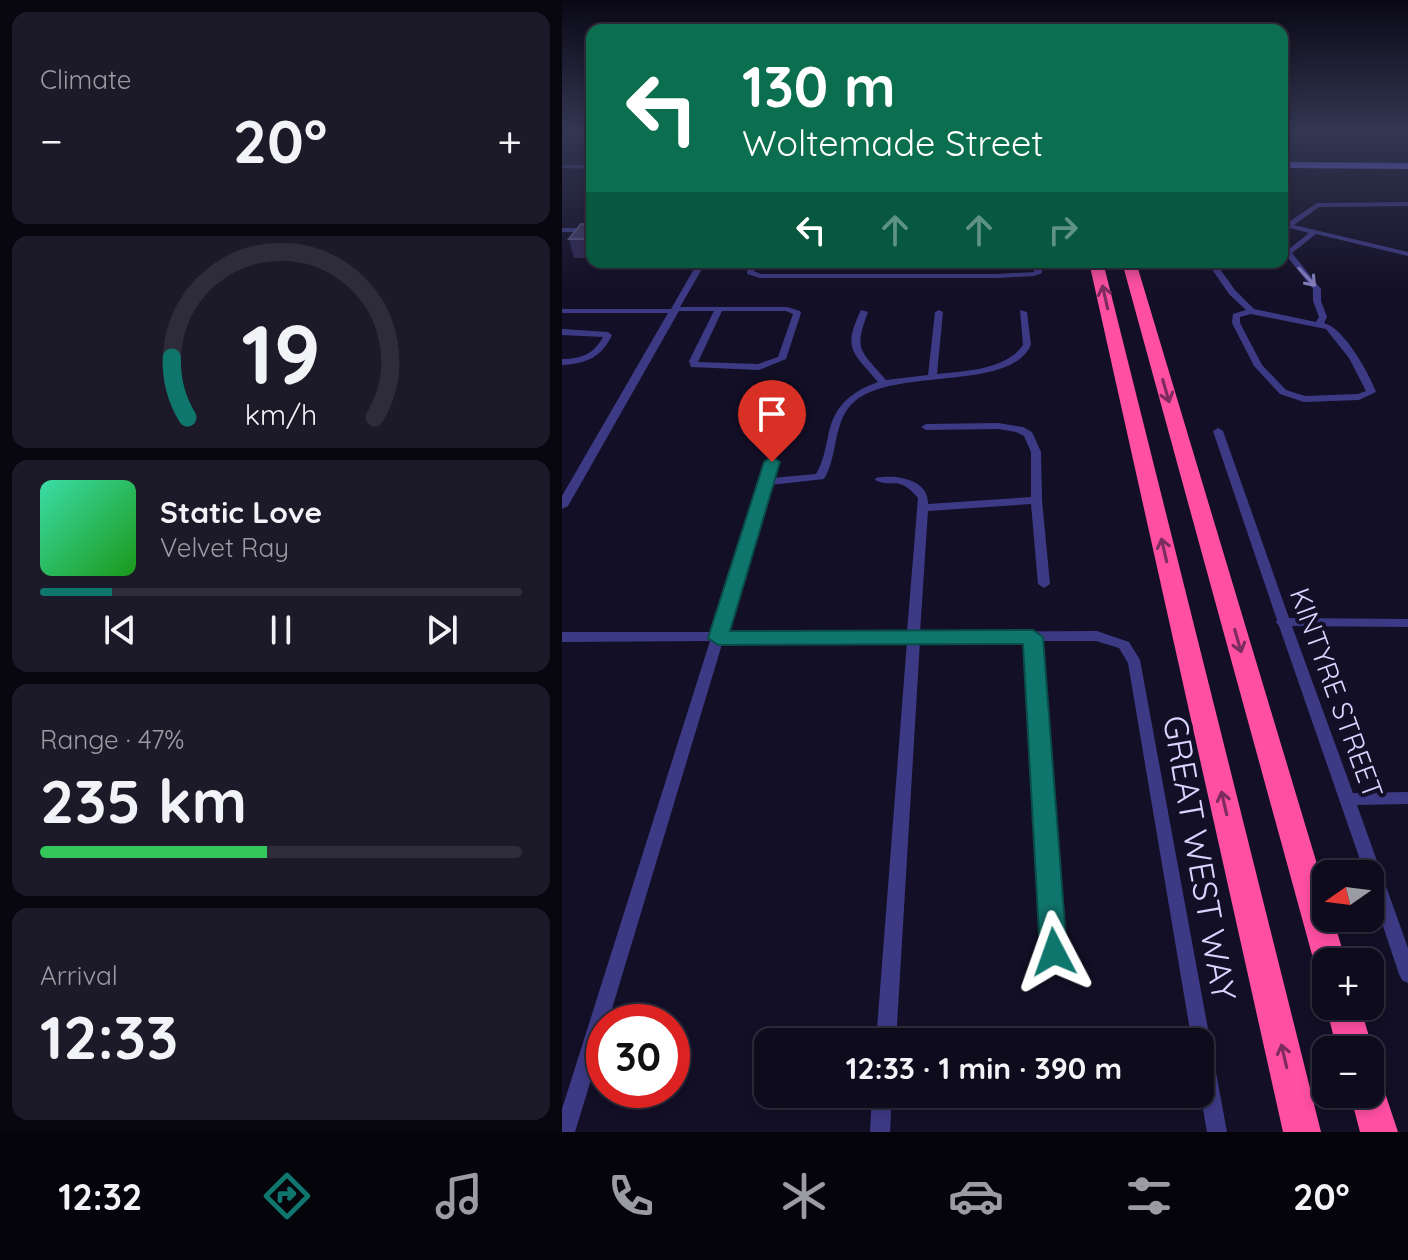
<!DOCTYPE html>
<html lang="en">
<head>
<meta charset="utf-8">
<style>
	body { margin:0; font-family:Quicksand,sans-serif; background:#1c1929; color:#f1f3f6; height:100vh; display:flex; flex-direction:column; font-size:30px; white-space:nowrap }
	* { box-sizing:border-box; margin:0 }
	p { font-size:26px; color:#9b9ba3 }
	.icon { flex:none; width:44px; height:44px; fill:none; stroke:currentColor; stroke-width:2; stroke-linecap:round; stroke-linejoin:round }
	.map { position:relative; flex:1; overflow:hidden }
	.drawer { display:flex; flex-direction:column; gap:12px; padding:12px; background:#08060f; width:562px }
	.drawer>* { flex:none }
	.guide { position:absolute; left:24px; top:24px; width:702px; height:244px; border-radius:16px; box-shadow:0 4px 12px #0003,0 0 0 2px #2e2b3b; background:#0b6e4f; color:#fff; overflow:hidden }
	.needle { width:52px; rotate:256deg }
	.controls { position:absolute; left:750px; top:860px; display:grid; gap:16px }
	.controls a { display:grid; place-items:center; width:72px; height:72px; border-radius:16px; background:#0e0b1c; box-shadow:0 4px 12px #0003,0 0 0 2px #2e2b3b; font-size:40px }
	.speed { position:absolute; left:24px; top:1004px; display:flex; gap:16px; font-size:40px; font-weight:700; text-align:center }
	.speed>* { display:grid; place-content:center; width:104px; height:104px; border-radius:50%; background:#0e0b1c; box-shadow:0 4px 12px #0003,0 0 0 2px #2e2b3b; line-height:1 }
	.speed .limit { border:12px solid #d22; background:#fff; color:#111 }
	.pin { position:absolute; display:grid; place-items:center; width:68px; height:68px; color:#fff; margin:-82px -34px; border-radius:50% 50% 50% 0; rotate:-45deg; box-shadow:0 0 8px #0007 }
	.pin .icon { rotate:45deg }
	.me { position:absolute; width:88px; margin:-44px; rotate:356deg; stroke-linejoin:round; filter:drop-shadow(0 0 6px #0008) }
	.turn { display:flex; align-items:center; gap:28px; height:168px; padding:0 24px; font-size:36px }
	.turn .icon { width:104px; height:104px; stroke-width:2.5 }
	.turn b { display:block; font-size:56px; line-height:68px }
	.lanes { display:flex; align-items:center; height:76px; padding:0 24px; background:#0003; justify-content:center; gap:40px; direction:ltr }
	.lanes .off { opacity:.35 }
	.big { font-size:60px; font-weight:700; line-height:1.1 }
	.drawer .card { flex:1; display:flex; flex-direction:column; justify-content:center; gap:12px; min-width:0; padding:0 28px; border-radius:16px; background:#1c1929 }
	.drawer .dial { align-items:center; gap:0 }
	.dial svg { height:208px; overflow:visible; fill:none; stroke:#2e2b3b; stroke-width:7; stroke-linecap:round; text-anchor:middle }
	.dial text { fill:#f1f3f6; stroke:none }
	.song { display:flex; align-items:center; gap:24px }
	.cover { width:96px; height:96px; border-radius:12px; background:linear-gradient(135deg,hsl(160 70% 55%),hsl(120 70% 35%)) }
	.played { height:8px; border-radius:4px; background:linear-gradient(90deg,#0f766e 15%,#2e2b3b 15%) }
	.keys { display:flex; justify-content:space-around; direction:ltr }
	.heat { display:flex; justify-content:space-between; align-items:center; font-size:44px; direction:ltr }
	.charge { height:12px; border-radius:6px; background:linear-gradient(90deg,#34c759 47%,#2e2b3b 0) }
	.trip { position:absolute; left:192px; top:1028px; width:460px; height:80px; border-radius:16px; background:#0e0b1c; box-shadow:0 4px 12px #0003,0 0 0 2px #2e2b3b; font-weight:700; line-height:80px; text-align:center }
	.tab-bar { display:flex; height:128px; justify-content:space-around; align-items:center; background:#06040b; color:#9b9ba3 }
	.tab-bar .icon { width:56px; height:56px }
	.tab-bar .selected { color:#0f766e }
	.tab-bar b { font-size:36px; color:#f1f3f6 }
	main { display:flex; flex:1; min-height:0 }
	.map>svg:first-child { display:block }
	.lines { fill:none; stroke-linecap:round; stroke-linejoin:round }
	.street { fill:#3d3a85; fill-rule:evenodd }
	.secondary { fill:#6f6bff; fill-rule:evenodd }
	.highway { fill:#ff4fa3; fill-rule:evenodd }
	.wall { fill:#312854 }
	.building { fill:#433a66; stroke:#5a527e; stroke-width:2 }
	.oneway { stroke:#837fbc }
	.oneway2 { stroke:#7d2c5e }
	.route { fill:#0f766e; stroke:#0a4d48; stroke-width:2 }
	.labels { text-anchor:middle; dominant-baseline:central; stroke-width:8; stroke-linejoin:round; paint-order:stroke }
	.street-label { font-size:28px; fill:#d9d4ff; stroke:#130f26 }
	.near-street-label { font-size:34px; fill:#d9d4ff; stroke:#130f26 }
</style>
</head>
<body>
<main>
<section class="drawer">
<div class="card"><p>Climate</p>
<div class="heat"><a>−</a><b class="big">20°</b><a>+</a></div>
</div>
<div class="card dial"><svg viewBox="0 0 100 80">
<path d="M14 69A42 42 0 1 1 86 69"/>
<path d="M14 69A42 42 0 0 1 8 46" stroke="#0f766e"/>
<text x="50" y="56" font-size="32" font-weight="700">19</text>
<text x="50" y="72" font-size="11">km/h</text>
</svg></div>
<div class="card">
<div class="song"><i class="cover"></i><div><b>Static Love</b><p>Velvet Ray</p></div></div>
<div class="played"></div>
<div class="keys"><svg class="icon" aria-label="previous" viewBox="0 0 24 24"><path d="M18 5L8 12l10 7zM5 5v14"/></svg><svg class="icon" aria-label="pause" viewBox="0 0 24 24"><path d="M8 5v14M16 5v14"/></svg><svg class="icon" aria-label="next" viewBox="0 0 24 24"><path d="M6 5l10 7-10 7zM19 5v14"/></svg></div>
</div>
<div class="card"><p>Range · 47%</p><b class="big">235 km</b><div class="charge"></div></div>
<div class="card"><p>Arrival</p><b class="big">12:33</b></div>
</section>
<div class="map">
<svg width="846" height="1132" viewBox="0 0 846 1132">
	<rect width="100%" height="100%" fill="#130f26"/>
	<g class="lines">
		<path class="street" d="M720,132H811L720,136Z
			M30,165V169L0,168L2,165Z
			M846,202V206L757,207L732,225L846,252V256L754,234L730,253L759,289V301L765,317L762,323C782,328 807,373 814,392L797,400L742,402L718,394L692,366L670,323L671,314L684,310L667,294L645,262H653L673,290L692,309L754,322L757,317L751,301V289L722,253L747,233L724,227L720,226V222L725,223L755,203ZM689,314L764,329L787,358L804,391L796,394L743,396L724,390L700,365L678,323V317Z
			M0,228H30V232H0Z
			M136,262H144L118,307H225L238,311L239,313L224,359L197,370L129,367L127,361L152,311H117L6,506L0,509V496L106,313H0V309H109ZM160,311H224L231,314L216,357L196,364L136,362Z
			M186,262H194L192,271L199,274H435L472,272V262H480V273L472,276L435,278H198L185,274Z
			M299,310L306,312C291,352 299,350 324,380L366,375L373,312L377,310L381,312L375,374C403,371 444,370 461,345L458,310L465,312L469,345C448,392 335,367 293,401C270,420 277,455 262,479L208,485L164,632H345L356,498C336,474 330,489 313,480L314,478C333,474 367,479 366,504L469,497V452L462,436L454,432L436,429L364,430L359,427L364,424L436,423L461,427L470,432L479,452L480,500L488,584L482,588L476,584L469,504L366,511L358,632L535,631L567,642L578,660L665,1132H645L638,1092V1042H630L566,663L557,648L534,641H478L501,952L498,958L492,960L486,958L483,952L465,641H358L334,1042H314L345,641H161L46,1022H42V1037L13,1132H0V1109L148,641L0,642V632H151L205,462L210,459L215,462L210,478L254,474C261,462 263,450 266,437C271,407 288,392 316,382C291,352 280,350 299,310Z
			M0,329L46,332L50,335C40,357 24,364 0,365V359C19,359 32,354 41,337L0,335Z
			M656,428L661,431L727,618L846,619V627L730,626L791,793L846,792V804L795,805L846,948V983L840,980L837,974L808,887V874H803L717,626L714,622L715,620L651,431Z
			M310,1094H330L328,1132H308Z"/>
		<path class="secondary" d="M720,162L846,163V169L720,168Z"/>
		<path class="highway" d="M527,262H541L759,1132H721Z
			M560,262H574L764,894V918H771L784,962H764V976L756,973L752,962Z
			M764,1006H798L811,1050L808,1056V1050H775Z
			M808,1077L819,1081L836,1132H798L788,1094H808Z"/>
	</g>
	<path class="wall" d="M30,224V258H12L7,239Z"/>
	<path class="building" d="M19,224H30V239H7Z"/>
	<defs><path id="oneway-shaft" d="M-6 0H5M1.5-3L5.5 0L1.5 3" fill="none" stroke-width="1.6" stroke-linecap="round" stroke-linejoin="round" transform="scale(2)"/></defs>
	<use class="oneway" href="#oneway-shaft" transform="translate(745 277) rotate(48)"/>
	<g class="oneway2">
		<use href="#oneway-shaft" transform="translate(543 297) rotate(-103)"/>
		<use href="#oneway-shaft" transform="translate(604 391) rotate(74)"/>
		<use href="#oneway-shaft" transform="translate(602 550) rotate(-103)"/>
		<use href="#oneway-shaft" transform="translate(676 641) rotate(74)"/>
		<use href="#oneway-shaft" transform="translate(662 803) rotate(-103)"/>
		<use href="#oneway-shaft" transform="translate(722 1056) rotate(-103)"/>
	</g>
	<linearGradient id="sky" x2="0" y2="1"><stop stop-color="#0a0815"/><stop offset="0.45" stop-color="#333752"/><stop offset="1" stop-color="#333752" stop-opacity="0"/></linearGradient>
	<rect width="846" height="291" fill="url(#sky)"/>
	<path class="route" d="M210,457L218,462L168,631L471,630L481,637L505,952L501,961L492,965L482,961L478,952L461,644L156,645L146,638L202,462Z"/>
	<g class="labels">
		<g class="street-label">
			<text transform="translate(775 693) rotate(70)">KINTYRE STREET</text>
		</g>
		<g class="near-street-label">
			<text transform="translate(638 858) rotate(80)">GREAT WEST WAY</text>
		</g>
	</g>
</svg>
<div class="controls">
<a><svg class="needle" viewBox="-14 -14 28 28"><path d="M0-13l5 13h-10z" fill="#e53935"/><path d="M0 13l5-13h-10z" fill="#9b9ba3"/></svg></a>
<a>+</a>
<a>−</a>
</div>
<div class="speed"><div class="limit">30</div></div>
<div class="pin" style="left:210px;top:462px;background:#d93025"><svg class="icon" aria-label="arrive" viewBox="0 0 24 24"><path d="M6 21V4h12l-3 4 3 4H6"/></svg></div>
<svg class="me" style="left:492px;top:952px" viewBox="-20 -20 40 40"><path d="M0-17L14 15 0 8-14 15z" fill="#0f766e" stroke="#fff" stroke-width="4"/></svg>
<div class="trip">12:33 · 1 min · 390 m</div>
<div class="guide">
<div class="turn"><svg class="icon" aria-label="left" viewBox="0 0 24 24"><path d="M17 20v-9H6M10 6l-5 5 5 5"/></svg><div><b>130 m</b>Woltemade Street</div></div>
<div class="lanes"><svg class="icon" aria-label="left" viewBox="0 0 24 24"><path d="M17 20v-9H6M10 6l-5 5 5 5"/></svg><svg class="icon off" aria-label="ahead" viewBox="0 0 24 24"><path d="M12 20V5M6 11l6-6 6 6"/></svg><svg class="icon off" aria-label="ahead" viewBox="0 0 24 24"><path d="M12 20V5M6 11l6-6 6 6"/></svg><svg class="icon off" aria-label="right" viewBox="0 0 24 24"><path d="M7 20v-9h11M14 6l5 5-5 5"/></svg></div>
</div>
</div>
</main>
<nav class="tab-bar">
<b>12:32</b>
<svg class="icon selected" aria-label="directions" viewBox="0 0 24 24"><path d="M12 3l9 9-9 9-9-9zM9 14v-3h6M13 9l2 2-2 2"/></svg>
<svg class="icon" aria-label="music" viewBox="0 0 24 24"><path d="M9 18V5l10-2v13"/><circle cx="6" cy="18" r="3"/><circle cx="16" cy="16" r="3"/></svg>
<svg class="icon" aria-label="phone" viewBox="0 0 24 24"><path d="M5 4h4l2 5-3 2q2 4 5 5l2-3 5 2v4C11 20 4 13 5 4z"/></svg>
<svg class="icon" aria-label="climate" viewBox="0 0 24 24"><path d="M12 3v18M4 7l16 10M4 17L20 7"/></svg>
<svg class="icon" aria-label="car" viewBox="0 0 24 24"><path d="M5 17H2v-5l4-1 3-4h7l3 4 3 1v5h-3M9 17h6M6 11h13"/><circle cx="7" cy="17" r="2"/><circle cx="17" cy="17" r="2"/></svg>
<svg class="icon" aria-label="filters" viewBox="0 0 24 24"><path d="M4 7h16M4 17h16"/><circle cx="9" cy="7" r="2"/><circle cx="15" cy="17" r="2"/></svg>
<b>20°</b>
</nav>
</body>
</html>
